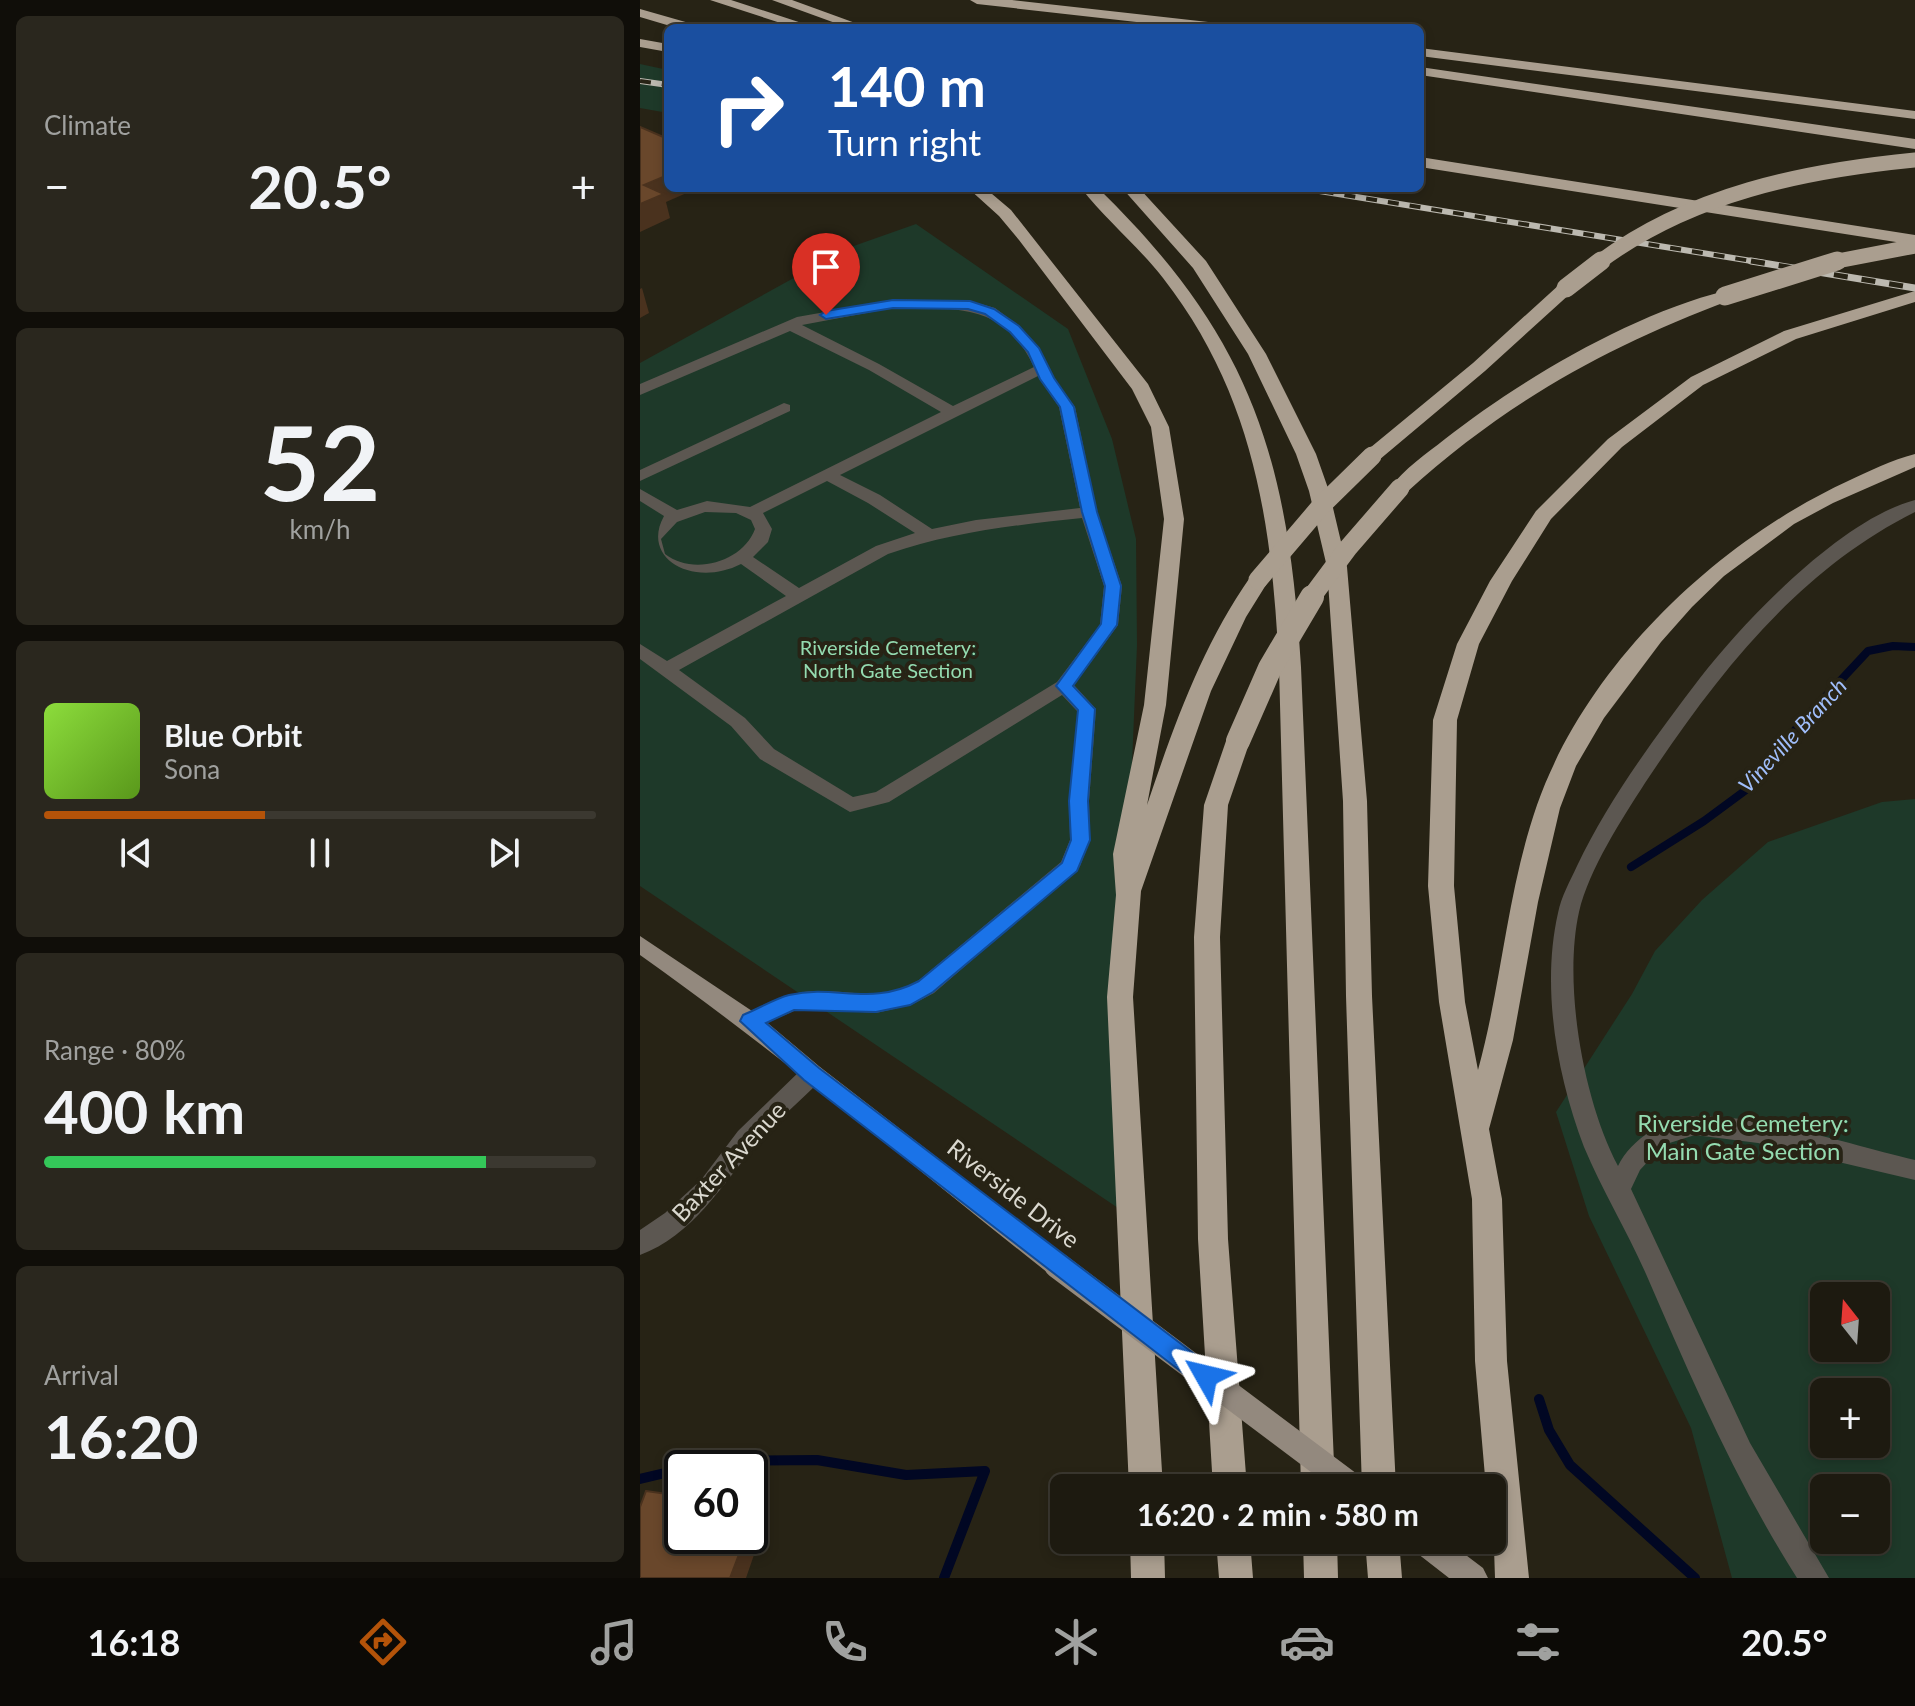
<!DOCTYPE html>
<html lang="en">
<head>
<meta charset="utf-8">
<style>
	body { margin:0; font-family:Lato,sans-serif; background:#2a271e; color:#f1f3f6; height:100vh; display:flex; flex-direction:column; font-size:30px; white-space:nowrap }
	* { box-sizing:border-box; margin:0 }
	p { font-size:26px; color:#a0a19f }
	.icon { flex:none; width:44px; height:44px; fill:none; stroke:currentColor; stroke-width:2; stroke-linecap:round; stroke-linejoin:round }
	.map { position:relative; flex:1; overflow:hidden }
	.side { display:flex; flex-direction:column; gap:16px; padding:16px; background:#100e09; width:640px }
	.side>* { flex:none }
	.hud { position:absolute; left:24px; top:24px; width:760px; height:168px; border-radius:12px; box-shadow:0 4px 12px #0003,0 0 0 2px #3b3830; background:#1a4fa0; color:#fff; overflow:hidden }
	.needle { width:52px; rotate:343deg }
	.tools { position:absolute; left:1170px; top:1282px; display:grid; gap:16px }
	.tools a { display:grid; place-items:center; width:80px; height:80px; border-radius:12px; background:#1d1a10; box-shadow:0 4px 12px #0003,0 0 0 2px #3b3830; font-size:40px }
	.speed { position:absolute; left:24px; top:1450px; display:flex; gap:16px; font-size:40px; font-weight:700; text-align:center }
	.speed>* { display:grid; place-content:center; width:104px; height:104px; border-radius:50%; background:#1d1a10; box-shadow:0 4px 12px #0003,0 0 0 2px #3b3830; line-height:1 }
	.speed .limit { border:4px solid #111; border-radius:12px; background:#fff; color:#111 }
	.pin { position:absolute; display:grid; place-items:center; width:68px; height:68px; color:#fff; margin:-82px -34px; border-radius:50% 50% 50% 0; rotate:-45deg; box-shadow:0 0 8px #0007 }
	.pin .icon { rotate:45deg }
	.me { position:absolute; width:88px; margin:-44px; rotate:307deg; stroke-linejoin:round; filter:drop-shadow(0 0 6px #0008) }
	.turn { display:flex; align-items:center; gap:28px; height:168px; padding:0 32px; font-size:36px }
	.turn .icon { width:104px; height:104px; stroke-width:2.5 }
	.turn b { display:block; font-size:56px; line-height:68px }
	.big { font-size:60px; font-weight:700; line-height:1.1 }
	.side .widget { flex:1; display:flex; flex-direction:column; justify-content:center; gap:12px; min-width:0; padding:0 28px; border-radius:12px; background:#2a271e }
	.side .dial { align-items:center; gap:0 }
	.dial b { font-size:104px; line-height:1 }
	.song { display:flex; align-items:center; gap:24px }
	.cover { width:96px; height:96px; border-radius:12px; background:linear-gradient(135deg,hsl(90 70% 55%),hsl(90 70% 35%)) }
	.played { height:8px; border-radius:4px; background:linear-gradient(90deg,#b45309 40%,#3b3830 40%) }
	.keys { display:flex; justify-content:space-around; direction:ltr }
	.heat { display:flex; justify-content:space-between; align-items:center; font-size:44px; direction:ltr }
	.charge { height:12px; border-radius:6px; background:linear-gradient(90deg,#34c759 80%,#3b3830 0) }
	.trip { position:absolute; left:410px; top:1474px; width:456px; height:80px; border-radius:12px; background:#1d1a10; box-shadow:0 4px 12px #0003,0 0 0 2px #3b3830; font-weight:700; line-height:80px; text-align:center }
	.tab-bar { display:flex; height:128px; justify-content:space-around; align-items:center; background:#0c0a06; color:#a0a19f }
	.tab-bar .icon { width:56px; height:56px }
	.tab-bar .current { color:#b45309 }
	.tab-bar b { font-size:36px; color:#f1f3f6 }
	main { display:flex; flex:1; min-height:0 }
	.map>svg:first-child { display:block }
	.green { fill:#1e3929; fill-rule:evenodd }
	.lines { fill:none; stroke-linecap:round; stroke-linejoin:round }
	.stream-far1 { stroke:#010723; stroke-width:8 }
	.stream { stroke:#010723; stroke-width:10 }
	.minor { fill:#5c5751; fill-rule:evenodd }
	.primary { fill:#93897e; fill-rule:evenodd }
	.motorway { fill:#aa9e8f; fill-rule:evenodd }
	.rail-far1-casing { stroke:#bcb9b0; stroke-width:6 }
	.rail-casing { stroke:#bcb9b0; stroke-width:7 }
	.rail-far1 { stroke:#272315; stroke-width:4; stroke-dasharray:11; stroke-linecap:butt }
	.rail { stroke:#272315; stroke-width:5; stroke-dasharray:14; stroke-linecap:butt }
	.primary-bridge { stroke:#93897e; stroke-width:26 }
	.motorway-bridge-far2 { stroke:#aa9e8f; stroke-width:15 }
	.motorway-bridge-far1 { stroke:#aa9e8f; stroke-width:19 }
	.motorway-bridge { stroke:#aa9e8f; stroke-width:24 }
	.shaded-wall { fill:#4a321e }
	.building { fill:#69472b; stroke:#4a321e; stroke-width:2 }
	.route { fill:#1a73e8; stroke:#114b97; stroke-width:2 }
	.labels { text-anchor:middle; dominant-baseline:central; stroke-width:8; stroke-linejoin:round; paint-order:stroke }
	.park-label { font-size:20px; fill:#94dbb0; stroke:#272315 }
	.water-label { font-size:22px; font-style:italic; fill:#a0befb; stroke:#272315 }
	.near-park-label { font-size:24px; fill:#94dbb0; stroke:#272315 }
	.near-street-label { font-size:24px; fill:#dad8cf; stroke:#272315 }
</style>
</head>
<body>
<main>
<section class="side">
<div class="widget"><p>Climate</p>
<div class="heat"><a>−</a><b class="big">20.5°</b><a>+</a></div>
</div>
<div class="widget dial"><b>52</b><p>km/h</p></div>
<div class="widget">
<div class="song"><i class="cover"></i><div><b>Blue Orbit</b><p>Sona</p></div></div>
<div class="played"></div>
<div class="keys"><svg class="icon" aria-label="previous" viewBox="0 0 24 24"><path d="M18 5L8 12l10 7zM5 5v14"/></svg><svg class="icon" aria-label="pause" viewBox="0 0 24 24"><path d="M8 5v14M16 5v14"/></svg><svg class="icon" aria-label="next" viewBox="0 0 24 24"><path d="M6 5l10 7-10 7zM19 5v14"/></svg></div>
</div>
<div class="widget"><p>Range · 80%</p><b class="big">400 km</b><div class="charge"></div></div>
<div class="widget"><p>Arrival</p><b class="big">16:20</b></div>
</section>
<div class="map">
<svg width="1275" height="1578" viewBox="0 0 1275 1578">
	<rect width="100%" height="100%" fill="#272315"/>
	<path class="green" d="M0,64L28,70V113L0,108Z
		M276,224L428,329L472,439L496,539L497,645L484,954L481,1210L0,886V363L208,248Z
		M1275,799V1578H1092L1051,1428L949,1216L916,1112L992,994L1015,951L1062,900L1128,842L1242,802ZM1184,1296H1236V1348H1184ZM1184,1392H1236V1444H1184ZM1184,1488H1236V1540H1184Z"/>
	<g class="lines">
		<path class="stream-far1" d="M991,867L1064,821L1110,787L1159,725L1228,651L1253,646L1275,647"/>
		<path class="stream" d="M899,1399L909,1430L930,1465L1055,1578
			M47,1468L78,1461L177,1460L266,1475L345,1471L304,1578
			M0,1479L42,1469"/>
		<path class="minor" d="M253,300L330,301L355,308L379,326L399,348L414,379L435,407L457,512L482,586L478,625L434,685L456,709L449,801L450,840L440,866L294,993L271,1005L236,1013L174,1009L154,1011L110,1030L102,1027L99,1021L102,1015C125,1005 148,992 174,991C215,990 239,1002 278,981L421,862L430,840L429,801L437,721V711L422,695L249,802L210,812L120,759L91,726L0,659V644L27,661L146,596L101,564C54,588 0,559 24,516L0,501V489L37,510L67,501L110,507L301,412L229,370L150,331L0,395V384L157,317ZM253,308C314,309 363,301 394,367L313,406L239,364L162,325ZM398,376L419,407L440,508L336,520L292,529L240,495L200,475ZM187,481L228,503L275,533L236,546L159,588L113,557L128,542L132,529L123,513ZM65,512L96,513L111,520L115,529C103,562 53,576 25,554L21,539L37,522ZM442,518L464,586L460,625L417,682L236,792L213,797L134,749L105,718L39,670L248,554C312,532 376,525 442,518Z
			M144,403L150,405V411L0,481V470Z
			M1275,500V512C1157,571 1077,675 1005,783C982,819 949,869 939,912C923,984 943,1100 978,1166C991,1139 1027,1116 1057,1116C1120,1115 1212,1145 1275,1160V1180L1118,1143L1055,1135L1023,1145L1000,1170L991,1189L1110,1443L1189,1578H1157C1096,1482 1051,1378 1006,1274C987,1231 962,1190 944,1147C917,1076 901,988 918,913C921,897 930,881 937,866C969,799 1015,737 1060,678C1106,619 1202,519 1275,500Z
			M172,1065L180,1067L184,1074L180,1081C159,1102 134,1123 115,1146C81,1186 52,1236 0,1255V1230L25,1213L61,1180L98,1131L164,1067Z"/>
		<path class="primary" d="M0,936L118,1015L180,1067L426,1257L430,1265L426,1273L417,1276L408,1273C273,1166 141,1055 0,955Z
			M769,1540H806L843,1568L848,1578H809L773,1550Z"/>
		<path class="motorway" d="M70,0H91L177,28H156Z
			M132,0H152L229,28H209Z
			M330,0H372L586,24L593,28H550L337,4Z
			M0,9L56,25L58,28H37L0,17Z
			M0,39L28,44V52L0,47Z
			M780,48L1275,111V119L780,56Z
			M780,67L1275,139V149L780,75Z
			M780,157L1275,235V245L780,167Z
			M328,188H345L371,210L508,384L529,427L544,519L526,705L507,805C534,725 562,646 611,576H625L629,580L606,617L571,691L501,891L493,997L523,1488H489L467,997L476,895L473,854L504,705L524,519L511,427L492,389L379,240L359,216Z
			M441,188H458C612,338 648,457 661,667L695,1488H661L639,667C632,523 614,395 523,278C498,246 466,220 441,188Z
			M482,188H499L566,261L626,354L676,454L689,491L707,567L727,801L732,996L756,1488H722L706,996L703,801L687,567L669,491L656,454L608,354L553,268Z
			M926,283L935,288L932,292L845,371L739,460H725L722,456L725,452L833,363L920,284Z
			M1085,291L1094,296L1091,300C967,346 865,403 767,492H753L750,488C764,469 786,454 805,439C880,380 992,314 1085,291Z
			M1275,291V302L1156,339L1063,385L982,447L911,519L872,581L839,644L817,720L814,886L825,1002L838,1070C862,983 867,891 897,805C946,666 1076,542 1208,481C1229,471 1252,460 1275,454V467L1193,503L1154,524L1084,576L1052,607L1021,642L964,718L936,766L920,808L898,902L873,1040L849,1129L862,1199L867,1361L889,1578H855L852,1488H846L835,1361L832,1199L799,1002L788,886L793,720L817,644L850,581L896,511L968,439L1051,377L1144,331Z
			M598,733L606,736L610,741L588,805L580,937L588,1239L607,1488H573L558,1239L554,937L564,805L586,741L590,736Z
			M490,1540H524L525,1578H491Z
			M576,1540H610L613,1578H579Z
			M663,1540H697L698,1578H664Z
			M725,1540H759L762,1578H728Z"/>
		<defs>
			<path id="rail-far1" d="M0,81L28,85
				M661,188L1124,263"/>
			<path id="rail" d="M1111,261L1275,288"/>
		</defs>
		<use href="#rail-far1" class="rail-far1-casing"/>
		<use href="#rail" class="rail-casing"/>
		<use href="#rail-far1" class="rail-far1"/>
		<use href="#rail" class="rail"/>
		<path class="primary-bridge" d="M417,1265L714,1488"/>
		<path class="motorway-bridge-far2" d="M958,263C1050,194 1163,171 1275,160
			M1187,263L1275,246"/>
		<path class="motorway-bridge-far1" d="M926,288L961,261
			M1085,296L1197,261
			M618,580L681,506L732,456
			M670,599L708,548L760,488"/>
		<path class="motorway-bridge" d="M598,741L630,668L672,597"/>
	</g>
	<path class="shaded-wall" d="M28,175V188H58L26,202L30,218L0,232V204L4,185Z
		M2,288L9,313L0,318V289Z
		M116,1506L124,1526L106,1578H90L106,1536H110V1524Z"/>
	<path class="building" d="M0,127L28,139V175L4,185L24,194L0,204Z
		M6,1491L42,1496V1536H106L90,1578H0V1507Z
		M110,1505L116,1506L110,1524Z"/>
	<path class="route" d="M253,300L330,301L354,309L379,326L399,348L414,378L434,407L457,512L481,586L477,625L433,686L455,709L448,801L450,840L437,871L293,992L270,1005L236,1012L154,1010L126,1023L179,1068L574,1369L578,1376L574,1384L566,1388L557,1384L164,1080L100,1021L103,1015C118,1009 134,999 149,995C197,984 230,1007 279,981L422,863L431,840L429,801L438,710L416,686L461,624L465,586L442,512L420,407L400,379L388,352L370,332L345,314L328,309L253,308L186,319L180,315L186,311Z"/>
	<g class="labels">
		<g class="park-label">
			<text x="248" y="647">Riverside Cemetery:<tspan x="248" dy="23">North Gate Section</tspan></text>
		</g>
		<g class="water-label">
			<text transform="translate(1152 735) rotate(-47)">Vineville Branch</text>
		</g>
		<g class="near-park-label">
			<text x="1103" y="1122">Riverside Cemetery:<tspan x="1103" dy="28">Main Gate Section</tspan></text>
		</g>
		<g class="near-street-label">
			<text transform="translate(88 1161) rotate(-47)">Baxter Avenue</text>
			<text transform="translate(374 1193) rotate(38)">Riverside Drive</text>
		</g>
	</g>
</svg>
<div class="tools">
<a><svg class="needle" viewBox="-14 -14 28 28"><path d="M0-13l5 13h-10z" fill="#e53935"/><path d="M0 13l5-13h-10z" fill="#a0a19f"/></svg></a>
<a>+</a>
<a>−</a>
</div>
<div class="speed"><div class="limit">60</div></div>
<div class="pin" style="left:186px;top:315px;background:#d93025"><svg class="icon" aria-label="arrive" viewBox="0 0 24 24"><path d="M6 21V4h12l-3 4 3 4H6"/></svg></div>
<svg class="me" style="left:566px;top:1376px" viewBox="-20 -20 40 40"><path d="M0-17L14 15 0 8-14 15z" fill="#1a73e8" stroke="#fff" stroke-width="4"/></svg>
<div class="trip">16:20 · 2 min · 580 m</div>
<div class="hud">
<div class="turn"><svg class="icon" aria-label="right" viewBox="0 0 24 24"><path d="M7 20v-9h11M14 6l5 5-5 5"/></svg><div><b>140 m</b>Turn right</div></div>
</div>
</div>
</main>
<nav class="tab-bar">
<b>16:18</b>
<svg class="icon current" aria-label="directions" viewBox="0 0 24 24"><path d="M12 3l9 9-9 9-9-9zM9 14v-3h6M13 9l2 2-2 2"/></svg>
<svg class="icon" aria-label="music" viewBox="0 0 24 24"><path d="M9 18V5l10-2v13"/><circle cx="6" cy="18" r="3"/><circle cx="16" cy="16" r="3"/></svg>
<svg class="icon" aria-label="phone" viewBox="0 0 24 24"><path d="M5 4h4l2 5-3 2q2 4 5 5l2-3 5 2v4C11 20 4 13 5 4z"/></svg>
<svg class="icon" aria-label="climate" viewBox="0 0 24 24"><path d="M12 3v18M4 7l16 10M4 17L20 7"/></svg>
<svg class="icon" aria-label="car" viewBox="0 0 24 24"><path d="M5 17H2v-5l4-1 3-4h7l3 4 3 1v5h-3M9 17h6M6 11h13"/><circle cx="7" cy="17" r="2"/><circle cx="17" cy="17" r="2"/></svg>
<svg class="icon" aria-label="filters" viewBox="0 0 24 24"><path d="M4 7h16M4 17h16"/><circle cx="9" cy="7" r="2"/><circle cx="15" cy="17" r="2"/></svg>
<b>20.5°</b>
</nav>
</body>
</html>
